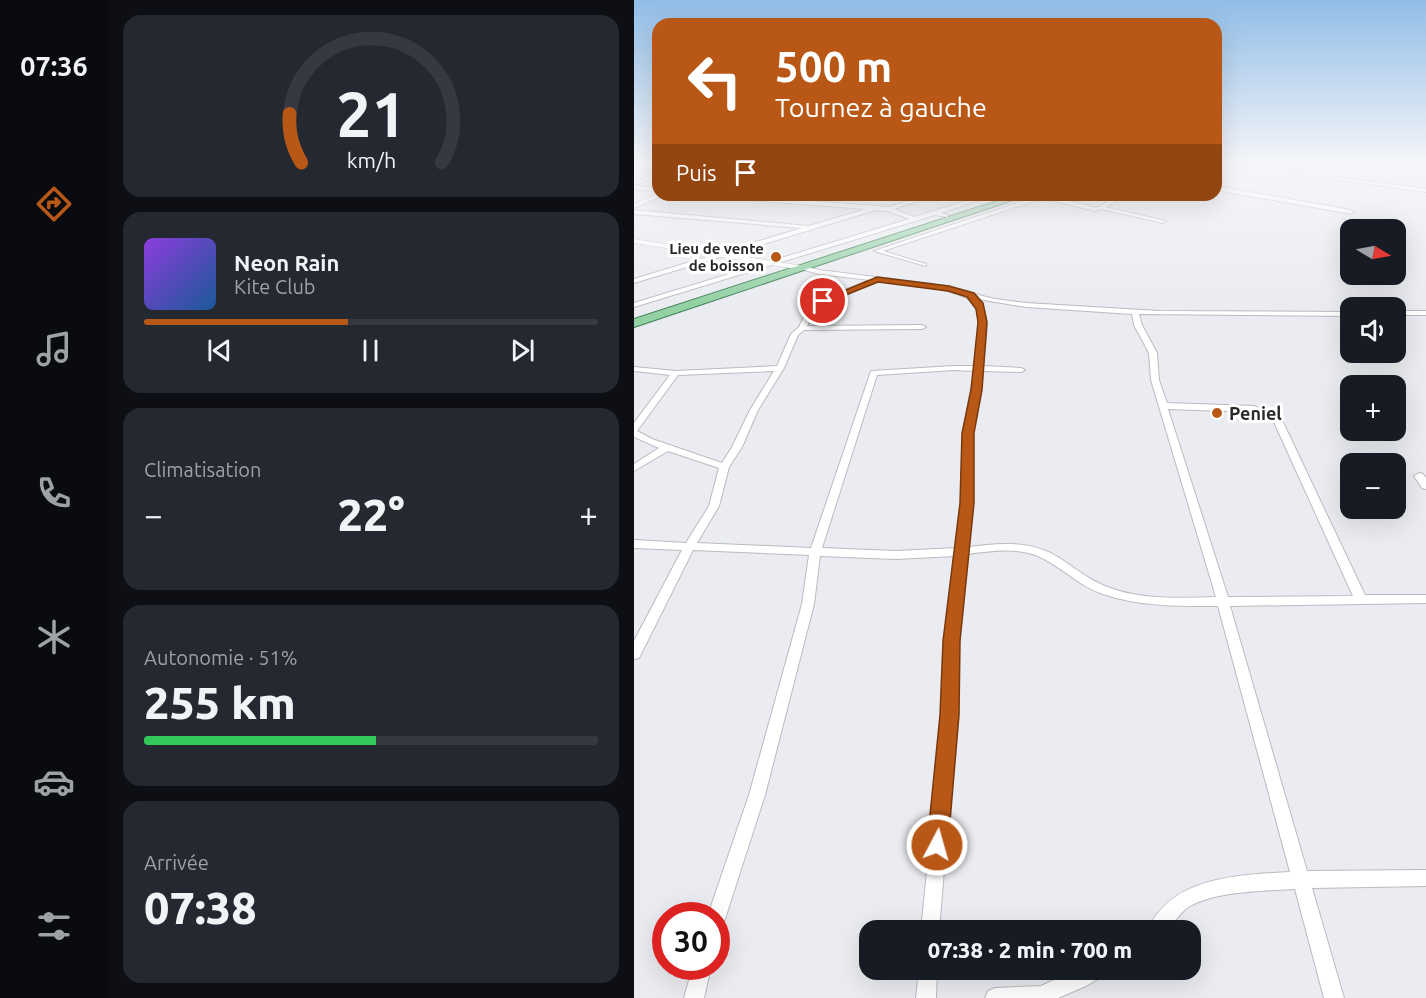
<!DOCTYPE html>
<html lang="fr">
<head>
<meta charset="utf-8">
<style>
	body { margin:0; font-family:Ubuntu,sans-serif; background:#242831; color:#f1f3f6; height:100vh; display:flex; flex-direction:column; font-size:22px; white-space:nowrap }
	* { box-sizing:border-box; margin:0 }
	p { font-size:20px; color:#9ea1a6 }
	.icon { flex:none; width:33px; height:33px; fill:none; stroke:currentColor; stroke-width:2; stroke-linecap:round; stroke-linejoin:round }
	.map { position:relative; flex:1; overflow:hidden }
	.side { display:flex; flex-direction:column; gap:15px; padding:15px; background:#0d0f14; width:526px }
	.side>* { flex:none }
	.top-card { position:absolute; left:18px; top:18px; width:570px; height:183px; border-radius:18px; box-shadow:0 6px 24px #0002; background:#b95816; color:#fff; overflow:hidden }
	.needle { width:39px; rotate:100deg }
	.fabs { position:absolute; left:706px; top:219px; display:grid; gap:12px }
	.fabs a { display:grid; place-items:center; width:66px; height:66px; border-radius:12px; background:#171b24; box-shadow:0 6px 24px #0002; font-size:30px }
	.speed { position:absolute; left:18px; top:902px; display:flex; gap:12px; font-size:30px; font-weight:700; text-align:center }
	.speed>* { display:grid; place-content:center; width:78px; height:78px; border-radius:50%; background:#171b24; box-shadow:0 6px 24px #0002; line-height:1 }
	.speed .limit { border:9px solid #d22; background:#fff; color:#111 }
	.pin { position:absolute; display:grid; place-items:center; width:51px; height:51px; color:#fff; margin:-26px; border:3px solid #fff; border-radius:50%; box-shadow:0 2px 6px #0007 }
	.me { position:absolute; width:66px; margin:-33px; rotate:6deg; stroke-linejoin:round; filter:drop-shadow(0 0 4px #0008) }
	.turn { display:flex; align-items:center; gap:21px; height:126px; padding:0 24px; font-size:27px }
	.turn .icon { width:78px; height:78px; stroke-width:2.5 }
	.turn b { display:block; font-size:42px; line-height:51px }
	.then { display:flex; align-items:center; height:57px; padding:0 24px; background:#0003; gap:12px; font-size:22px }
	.big { font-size:45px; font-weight:800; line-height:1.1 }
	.side .card { flex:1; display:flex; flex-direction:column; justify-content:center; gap:9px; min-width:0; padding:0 21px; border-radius:18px; background:#242831 }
	.side .dial { align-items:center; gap:0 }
	.dial svg { height:156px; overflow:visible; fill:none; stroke:#363941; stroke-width:7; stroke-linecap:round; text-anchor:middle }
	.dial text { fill:#f1f3f6; stroke:none }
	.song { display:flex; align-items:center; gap:18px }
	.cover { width:72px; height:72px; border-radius:9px; background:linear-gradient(135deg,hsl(270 70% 55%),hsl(210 70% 35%)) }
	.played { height:6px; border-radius:3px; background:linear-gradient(90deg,#b95816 45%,#363941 45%) }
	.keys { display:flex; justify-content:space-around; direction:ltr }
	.heat { display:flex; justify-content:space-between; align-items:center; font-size:33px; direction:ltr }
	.charge { height:9px; border-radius:4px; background:linear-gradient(90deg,#34c759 51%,#363941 0) }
	.trip { position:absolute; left:225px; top:920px; width:342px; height:60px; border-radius:18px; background:#171b24; box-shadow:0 6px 24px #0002; font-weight:800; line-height:60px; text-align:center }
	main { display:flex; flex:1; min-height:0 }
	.dock { display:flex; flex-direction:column; width:108px; justify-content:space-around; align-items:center; background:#090b0e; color:#9ea1a6 }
	.dock .icon { width:42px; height:42px }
	.dock .selected { color:#b95816 }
	.dock b { font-size:27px; color:#f1f3f6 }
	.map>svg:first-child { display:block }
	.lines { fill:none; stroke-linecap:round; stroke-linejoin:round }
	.minor-casing { stroke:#b9bbc0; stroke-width:2 }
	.tertiary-casing { stroke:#b9bbc0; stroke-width:1 }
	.primary-casing { stroke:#3e8052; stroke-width:2 }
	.minor { fill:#fff; fill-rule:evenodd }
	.tertiary { fill:#fff; fill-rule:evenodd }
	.primary { fill:#93d0a4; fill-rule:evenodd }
	.route { fill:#b95816; stroke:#78390e; stroke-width:1.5 }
	.poi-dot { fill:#b95816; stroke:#fff; stroke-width:2 }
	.labels { text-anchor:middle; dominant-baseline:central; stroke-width:6; stroke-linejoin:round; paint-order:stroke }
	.far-poi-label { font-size:15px; font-weight:bold; fill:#27282a; stroke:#fff; text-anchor:end }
	.poi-label { font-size:18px; font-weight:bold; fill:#27282a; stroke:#fff; text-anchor:start }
</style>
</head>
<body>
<main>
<nav class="dock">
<b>07:36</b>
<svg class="icon selected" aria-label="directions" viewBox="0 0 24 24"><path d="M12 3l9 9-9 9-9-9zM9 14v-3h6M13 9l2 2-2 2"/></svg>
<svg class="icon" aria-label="music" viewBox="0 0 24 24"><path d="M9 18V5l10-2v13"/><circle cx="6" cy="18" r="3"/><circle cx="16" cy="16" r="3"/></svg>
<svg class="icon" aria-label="phone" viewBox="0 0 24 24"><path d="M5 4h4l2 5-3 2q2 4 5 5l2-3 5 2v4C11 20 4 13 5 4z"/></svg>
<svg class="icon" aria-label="climate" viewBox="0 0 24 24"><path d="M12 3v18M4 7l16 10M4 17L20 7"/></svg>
<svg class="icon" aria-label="car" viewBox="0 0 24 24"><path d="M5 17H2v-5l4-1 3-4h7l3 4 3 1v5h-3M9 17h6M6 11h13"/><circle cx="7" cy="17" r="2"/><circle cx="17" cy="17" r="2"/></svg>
<svg class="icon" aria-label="filters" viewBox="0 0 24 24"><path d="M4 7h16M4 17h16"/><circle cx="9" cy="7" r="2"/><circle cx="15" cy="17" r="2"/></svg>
</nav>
<section class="side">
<div class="card dial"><svg viewBox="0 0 100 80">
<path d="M14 69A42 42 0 1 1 86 69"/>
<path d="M14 69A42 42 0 0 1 8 44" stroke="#b95816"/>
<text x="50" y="56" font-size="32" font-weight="700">21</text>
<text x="50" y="72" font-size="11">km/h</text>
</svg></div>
<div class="card">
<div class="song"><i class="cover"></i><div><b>Neon Rain</b><p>Kite Club</p></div></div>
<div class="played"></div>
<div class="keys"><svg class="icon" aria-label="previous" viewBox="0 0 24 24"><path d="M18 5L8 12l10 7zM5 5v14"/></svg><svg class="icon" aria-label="pause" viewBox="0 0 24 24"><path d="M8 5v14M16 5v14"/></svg><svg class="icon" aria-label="next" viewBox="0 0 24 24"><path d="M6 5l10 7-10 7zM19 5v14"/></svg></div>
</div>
<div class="card"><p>Climatisation</p>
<div class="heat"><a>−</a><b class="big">22°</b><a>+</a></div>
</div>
<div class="card"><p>Autonomie · 51%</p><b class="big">255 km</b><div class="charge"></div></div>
<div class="card"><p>Arrivée</p><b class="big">07:38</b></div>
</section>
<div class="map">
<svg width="792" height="998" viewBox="0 0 792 998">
	<rect width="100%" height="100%" fill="#eaecf1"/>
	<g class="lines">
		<defs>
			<path id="minor" d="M601,165H611L792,189V192Z
				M24,173V176L0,185L24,188V192L0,189V182Z
				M582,186L717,210L720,212L717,214L582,190Z
				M24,194L29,195L0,208V204Z
				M74,195H97L255,207L292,195H300L260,209L280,217L352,195H360L307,213L314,215V217L301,215L0,307V303L275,219L254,211L242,210L0,283V279L168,228L0,214V210L175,226L232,209L77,197Z
				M407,195H415L462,208L486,195H493L471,207L532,221L529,223L467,209L461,211L409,198L249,251L292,264V266L240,251Z
				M169,266L185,270L298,284L361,299L392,303L525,311L717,312V316L505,314L508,325L523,353L525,380L533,403L620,406L647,418L731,595H792V603L596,606L673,871L792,870V886L678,888L710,998H690L661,889C631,891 578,891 553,908C545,914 540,923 534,930H514C537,876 606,875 656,872L584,606C545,606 507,607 469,594C447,587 431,570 410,559C387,546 358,551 333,554L323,641V715L305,930H287L309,715L311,641L321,556L262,559L186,556L180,604L131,795L91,919L88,925L82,928V915H74L115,795L168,604L175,555L59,550L5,658L0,659V641L48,550L0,548V540L52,543L75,506L85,468L34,451L0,471V464L25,448L0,437V423L36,375L0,371V367L42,371L143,366L157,334L165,327L174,308L181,302L236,280L185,274L167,269V267ZM243,281C262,284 334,288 341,306C349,324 343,347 340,366H320L237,371L177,548L63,543L85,506L95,467L108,447L124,410L150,368L164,335L170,330L288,329L292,327L288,325L173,326L180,311L187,306ZM344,299L392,307L498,314L500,325L515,353L517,380L582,597C547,598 509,600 476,588C456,581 441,568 424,557C397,540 364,543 334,547L338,503L339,433L348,371L387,372L391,370L387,368L349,366C350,346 359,316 344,299ZM320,370L340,371L329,433L328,503L322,548L262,551L188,548L243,375ZM140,371L116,410L98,447L88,463L18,439L3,431L44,375ZM534,409L618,412L640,422L719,596L594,597Z
				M762,311H792V315H762Z
				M785,473L789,474L792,478V489L788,488L780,476Z
				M59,966H77L70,998H50Z
				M285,969H303L302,998H282Z
				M444,969H471L469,976L452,986L424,998H351L354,991L361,988L407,986Z"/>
			<path id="tertiary" d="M0,239L169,266L173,268L169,270L0,243Z"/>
			<path id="primary" d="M382,195H394L0,327V319Z"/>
		</defs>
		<use href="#minor" class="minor-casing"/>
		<use href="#tertiary" class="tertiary-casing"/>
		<use href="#primary" class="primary-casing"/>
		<use href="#minor" class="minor"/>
		<use href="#tertiary" class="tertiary"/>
		<use href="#primary" class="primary"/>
	</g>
	<linearGradient id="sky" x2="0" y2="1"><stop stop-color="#91bde7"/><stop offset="0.54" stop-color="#f6f6f9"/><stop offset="1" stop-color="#f6f6f9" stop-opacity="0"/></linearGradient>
	<rect width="792" height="304" fill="url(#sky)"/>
	<path class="route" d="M243,277L315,286L340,293L349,303L353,322L348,390L340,433V503L326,641L325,715L314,845L311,852L303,855L296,852L293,845L306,715L309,641L326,503L328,433L337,390L344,322L342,309L333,297L314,291L244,282L192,303L185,301Z"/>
	<g class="poi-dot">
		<circle cx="142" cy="257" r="6"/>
		<circle cx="583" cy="413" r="6"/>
	</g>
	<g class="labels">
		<g class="far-poi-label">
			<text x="130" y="248">Lieu de vente<tspan x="130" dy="17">de boisson</tspan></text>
		</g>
		<g class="poi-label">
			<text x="595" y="413">Peniel</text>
		</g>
	</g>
</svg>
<div class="fabs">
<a><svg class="needle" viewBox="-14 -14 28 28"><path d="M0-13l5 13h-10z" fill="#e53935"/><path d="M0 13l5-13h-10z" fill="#9ea1a6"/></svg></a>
<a><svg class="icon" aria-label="sound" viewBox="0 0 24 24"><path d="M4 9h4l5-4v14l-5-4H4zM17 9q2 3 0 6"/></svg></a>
<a>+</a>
<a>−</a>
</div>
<div class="speed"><div class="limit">30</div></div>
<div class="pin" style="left:189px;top:301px;background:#d93025"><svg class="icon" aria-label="arrive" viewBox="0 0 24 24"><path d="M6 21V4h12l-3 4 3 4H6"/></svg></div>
<svg class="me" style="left:303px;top:845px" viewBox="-20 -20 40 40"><circle r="17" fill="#b95816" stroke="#fff" stroke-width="3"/><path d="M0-11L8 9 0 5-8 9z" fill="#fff"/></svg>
<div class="trip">07:38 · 2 min · 700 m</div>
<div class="top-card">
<div class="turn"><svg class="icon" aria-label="left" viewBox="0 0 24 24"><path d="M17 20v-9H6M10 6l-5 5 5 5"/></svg><div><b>500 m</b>Tournez à gauche</div></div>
<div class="then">Puis<svg class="icon" aria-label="arrive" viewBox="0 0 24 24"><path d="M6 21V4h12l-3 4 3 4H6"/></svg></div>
</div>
</div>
</main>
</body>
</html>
